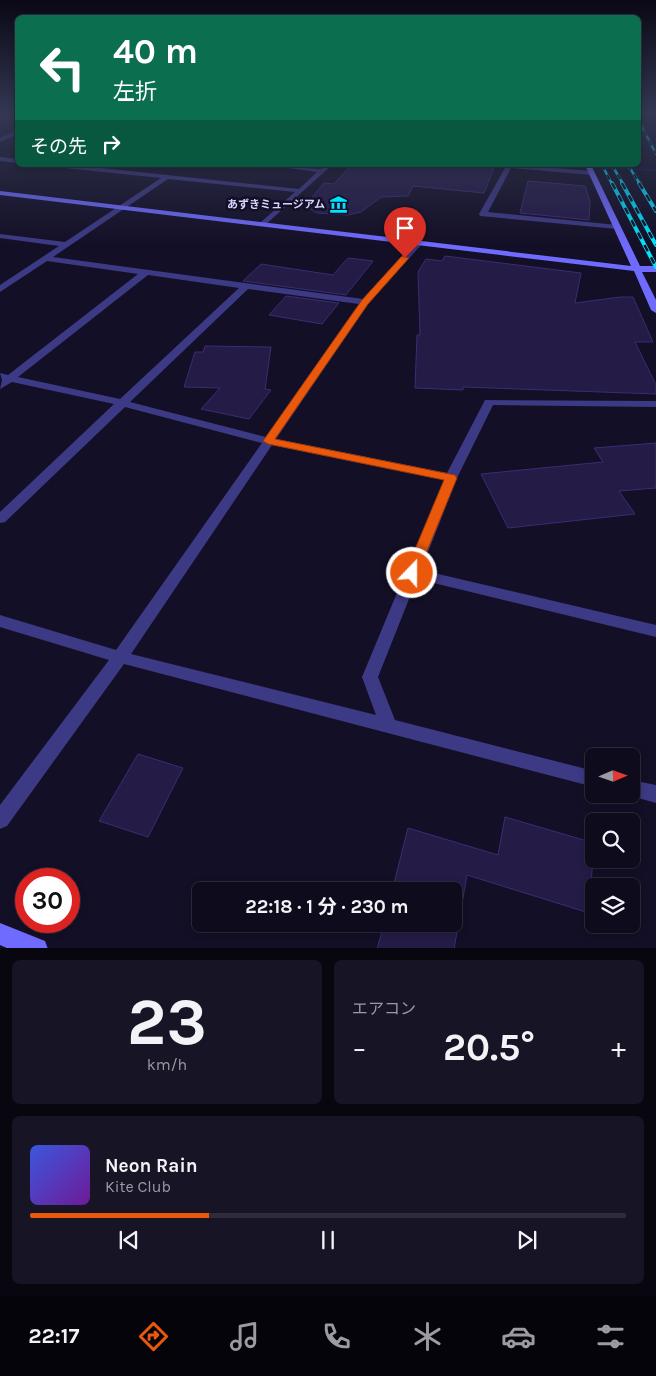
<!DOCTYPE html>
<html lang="ja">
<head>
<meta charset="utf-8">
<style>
	body { margin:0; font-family:Karla,"Noto Sans JP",sans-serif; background:#171425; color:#f1f3f6; height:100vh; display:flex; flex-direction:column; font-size:19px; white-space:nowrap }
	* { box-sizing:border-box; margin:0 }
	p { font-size:16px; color:#9b9ba3 }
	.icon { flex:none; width:28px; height:28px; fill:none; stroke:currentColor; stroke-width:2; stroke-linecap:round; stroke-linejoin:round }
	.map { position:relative; height:948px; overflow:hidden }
	.side { display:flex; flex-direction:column; gap:12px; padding:12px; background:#08060f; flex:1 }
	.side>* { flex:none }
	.banner { position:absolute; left:15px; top:15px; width:626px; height:152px; border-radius:8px; box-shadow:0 2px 8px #0003,0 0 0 1px #2e2b3b; background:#0b6e4f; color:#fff; overflow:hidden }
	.needle { width:32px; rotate:88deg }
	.controls { position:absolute; left:585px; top:748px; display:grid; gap:10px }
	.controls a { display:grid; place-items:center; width:55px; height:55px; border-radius:8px; background:#0e0b1c; box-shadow:0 2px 8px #0003,0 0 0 1px #2e2b3b; font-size:25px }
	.speed { position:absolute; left:15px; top:868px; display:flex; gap:10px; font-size:25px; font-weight:700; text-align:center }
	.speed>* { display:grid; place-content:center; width:65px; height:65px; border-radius:50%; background:#0e0b1c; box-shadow:0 2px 8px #0003,0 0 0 1px #2e2b3b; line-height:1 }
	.speed .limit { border:8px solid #d22; background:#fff; color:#111 }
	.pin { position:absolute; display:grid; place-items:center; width:42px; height:42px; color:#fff; margin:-51px -21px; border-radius:50% 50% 50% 0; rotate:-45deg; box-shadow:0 0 5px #0007 }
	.pin .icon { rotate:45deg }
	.me { position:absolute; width:55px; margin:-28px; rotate:22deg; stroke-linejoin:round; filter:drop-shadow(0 0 4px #0008) }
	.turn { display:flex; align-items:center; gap:18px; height:105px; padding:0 15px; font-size:22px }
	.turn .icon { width:65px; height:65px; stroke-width:2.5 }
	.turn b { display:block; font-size:35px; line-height:42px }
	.then { display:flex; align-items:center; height:48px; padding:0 15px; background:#0003; gap:10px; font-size:19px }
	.big { font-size:38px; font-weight:700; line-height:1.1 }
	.side .card { flex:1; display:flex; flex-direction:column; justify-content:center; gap:8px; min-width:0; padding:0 18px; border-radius:8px; background:#171425 }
	.side .dial { align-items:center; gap:0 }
	.dial b { font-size:65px; line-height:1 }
	.song { display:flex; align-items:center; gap:15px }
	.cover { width:60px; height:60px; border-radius:8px; background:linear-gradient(135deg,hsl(230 70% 55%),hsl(280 70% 35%)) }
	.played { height:5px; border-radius:2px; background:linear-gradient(90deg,#ea580c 30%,#2e2b3b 30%) }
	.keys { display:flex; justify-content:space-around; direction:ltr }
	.heat { display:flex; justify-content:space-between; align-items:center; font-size:28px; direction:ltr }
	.side .tiles { flex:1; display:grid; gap:12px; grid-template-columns:1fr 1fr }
	.card:last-child { grid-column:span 2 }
	.trip { position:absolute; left:192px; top:882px; width:270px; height:50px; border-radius:8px; background:#0e0b1c; box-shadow:0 2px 8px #0003,0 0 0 1px #2e2b3b; font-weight:700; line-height:50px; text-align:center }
	.tabs { display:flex; height:80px; justify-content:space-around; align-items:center; background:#06040b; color:#9b9ba3 }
	.tabs .icon { width:35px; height:35px }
	.tabs .on { color:#ea580c }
	.tabs b { font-size:22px; color:#f1f3f6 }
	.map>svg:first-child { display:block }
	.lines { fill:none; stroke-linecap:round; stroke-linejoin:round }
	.stream { fill:#0a1f44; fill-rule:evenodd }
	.building { fill:#241b47; stroke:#3b2d73 }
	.street { fill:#3d3a85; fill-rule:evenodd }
	.secondary { fill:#6f6bff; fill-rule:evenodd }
	.rail-far1-casing { stroke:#00e5ff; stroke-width:2.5 }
	.rail-casing { stroke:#00e5ff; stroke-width:4 }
	.rail-far1 { stroke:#130f26; stroke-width:2; stroke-dasharray:5.5; stroke-linecap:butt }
	.rail { stroke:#130f26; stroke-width:2.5; stroke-dasharray:7; stroke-linecap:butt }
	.route { fill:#ea580c; stroke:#983908 }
	.labels { text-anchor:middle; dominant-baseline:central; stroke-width:5; stroke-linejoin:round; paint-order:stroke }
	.far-poi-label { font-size:11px; font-weight:bold; fill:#d9d4ff; stroke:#130f26; text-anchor:end }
</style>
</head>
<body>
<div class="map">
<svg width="656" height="949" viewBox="0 0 656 949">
	<rect width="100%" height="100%" fill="#130f26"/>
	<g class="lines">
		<path class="stream" d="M535,165L656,169V171L537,166Z"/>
	</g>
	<path class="building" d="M351,165H459L494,168L484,193L413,186L408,196L381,197L361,212L348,215L317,213L305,206L324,183L334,184Z
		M528,181L585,186L590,201L589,220L520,213Z
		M445,256L581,273L575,303L620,297H633L653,342H635L656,385V394L463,387V390L415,388L417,335H420L418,272L426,259L442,261Z
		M348,258L373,261L346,295L243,281L261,264L333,275Z
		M286,296L339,303L322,324L269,315Z
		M205,346L271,347L265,389L271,390L249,419L201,409L220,388L184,387L195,352H203Z
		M656,443V488L619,491L635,514L508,528L481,474L603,462L594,448Z
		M138,754L183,768L148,837L99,821Z
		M505,817L594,843L589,913L467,875L454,949H377L384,924H454V891H392L408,828L498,855Z"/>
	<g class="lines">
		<path class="street" d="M0,116L18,118V122L0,120Z
			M18,130V134L0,142V138Z
			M0,157L18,159V163L0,161Z
			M52,165H73L299,189L317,172L266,165L321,169L325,165H332L264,226H261V222L295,192L168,179L53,257L363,299L415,241H421V245L368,304L276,439L447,473L485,400L656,401V407L493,405L457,478L421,570L656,625V637L417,579L378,677L395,720L594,771V787L124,664L7,826L0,829V805L109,660L0,627V615L116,650L262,443L125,407L5,522L0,523V512L114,404L12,382L0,389L2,380L0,373L8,375L138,274L47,261L0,292V285L59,246L0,238V234L65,242L161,178L55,167ZM148,275L239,288L120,399L18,377ZM248,289L359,304L266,437L130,402ZM272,445L444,480L362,677L376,715L131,654Z
			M494,165H520L592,171L595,173L592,175L511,168L488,212L617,225L621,227L617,229L480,216L479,214L505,168Z
			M631,780L656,785V803L624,794H631Z"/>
		<path class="secondary" d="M585,165H591L640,266H656V272H642L656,300V313L651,310L634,271L0,195V191L631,266Z
			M0,923L45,941L48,949H9L0,945Z"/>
		<defs>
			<path id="rail-far1" d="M639,121L656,154
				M602,165L612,184
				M612,165L623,184
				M628,165L640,184"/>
			<path id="rail" d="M612,183L656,267
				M622,183L656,245
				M639,183L656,211"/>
		</defs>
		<use href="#rail-far1" class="rail-far1-casing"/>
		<use href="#rail" class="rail-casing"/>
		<use href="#rail-far1" class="rail-far1"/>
		<use href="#rail" class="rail"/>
	</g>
	<linearGradient id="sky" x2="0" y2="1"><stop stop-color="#0a0815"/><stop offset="0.46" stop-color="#333752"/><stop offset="1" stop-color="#333752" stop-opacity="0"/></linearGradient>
	<rect width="656" height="245" fill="url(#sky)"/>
	<path class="route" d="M402,256L409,258L368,304L275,439L455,475L457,478L418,573L417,576H407L405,573L444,480L268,444L263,441L362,300Z"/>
	<defs>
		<symbol id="museum-bare" viewBox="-9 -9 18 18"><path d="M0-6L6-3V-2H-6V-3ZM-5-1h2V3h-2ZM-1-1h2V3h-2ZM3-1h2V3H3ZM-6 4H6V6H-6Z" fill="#00e5ff" stroke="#130f26" stroke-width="2.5" paint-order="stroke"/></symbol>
	</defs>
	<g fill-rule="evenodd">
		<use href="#museum-bare" x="326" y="192" width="25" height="25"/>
	</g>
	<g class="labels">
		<g class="far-poi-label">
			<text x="325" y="204">あずきミュージアム</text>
		</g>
	</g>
</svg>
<div class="controls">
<a><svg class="needle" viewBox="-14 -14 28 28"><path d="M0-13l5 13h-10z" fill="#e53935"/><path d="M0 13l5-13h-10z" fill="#9b9ba3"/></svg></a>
<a><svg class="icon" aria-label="search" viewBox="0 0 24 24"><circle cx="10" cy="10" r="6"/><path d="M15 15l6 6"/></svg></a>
<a><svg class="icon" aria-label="layers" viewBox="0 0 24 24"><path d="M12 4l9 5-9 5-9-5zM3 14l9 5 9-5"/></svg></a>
</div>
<div class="speed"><div class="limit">30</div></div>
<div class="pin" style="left:405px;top:258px;background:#d93025"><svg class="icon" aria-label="arrive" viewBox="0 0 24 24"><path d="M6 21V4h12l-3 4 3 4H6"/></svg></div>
<svg class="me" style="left:412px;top:573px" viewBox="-20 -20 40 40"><circle r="17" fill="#ea580c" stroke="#fff" stroke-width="3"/><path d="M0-11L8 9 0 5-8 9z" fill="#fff"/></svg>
<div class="trip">22:18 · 1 分 · 230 m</div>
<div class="banner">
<div class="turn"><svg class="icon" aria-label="left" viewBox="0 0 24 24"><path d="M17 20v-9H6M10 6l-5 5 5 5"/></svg><div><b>40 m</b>左折</div></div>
<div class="then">その先<svg class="icon" aria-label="right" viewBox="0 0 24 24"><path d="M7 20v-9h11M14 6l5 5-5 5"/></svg></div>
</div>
</div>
<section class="side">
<div class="tiles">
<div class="card dial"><b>23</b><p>km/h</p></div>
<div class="card"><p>エアコン</p>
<div class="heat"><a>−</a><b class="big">20.5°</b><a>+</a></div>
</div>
<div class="card">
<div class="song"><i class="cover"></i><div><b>Neon Rain</b><p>Kite Club</p></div></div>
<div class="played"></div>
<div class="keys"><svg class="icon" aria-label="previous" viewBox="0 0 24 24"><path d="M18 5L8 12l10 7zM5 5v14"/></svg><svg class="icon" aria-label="pause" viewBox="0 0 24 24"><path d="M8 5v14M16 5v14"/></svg><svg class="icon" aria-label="next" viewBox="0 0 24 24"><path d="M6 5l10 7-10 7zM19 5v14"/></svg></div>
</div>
</div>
</section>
<nav class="tabs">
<b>22:17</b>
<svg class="icon on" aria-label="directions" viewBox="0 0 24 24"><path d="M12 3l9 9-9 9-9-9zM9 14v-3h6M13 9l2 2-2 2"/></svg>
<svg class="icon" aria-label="music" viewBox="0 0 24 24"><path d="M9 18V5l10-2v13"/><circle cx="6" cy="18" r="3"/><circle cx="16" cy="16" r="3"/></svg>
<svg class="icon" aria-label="phone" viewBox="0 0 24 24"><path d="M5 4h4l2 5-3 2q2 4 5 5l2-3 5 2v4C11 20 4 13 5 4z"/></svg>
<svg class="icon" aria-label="climate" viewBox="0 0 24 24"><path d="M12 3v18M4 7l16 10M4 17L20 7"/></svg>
<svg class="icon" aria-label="car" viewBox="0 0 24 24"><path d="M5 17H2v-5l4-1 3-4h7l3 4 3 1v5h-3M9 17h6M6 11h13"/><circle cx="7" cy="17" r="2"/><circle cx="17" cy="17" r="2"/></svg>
<svg class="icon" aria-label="filters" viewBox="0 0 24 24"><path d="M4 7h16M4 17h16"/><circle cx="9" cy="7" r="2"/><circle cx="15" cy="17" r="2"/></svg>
</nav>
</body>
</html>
